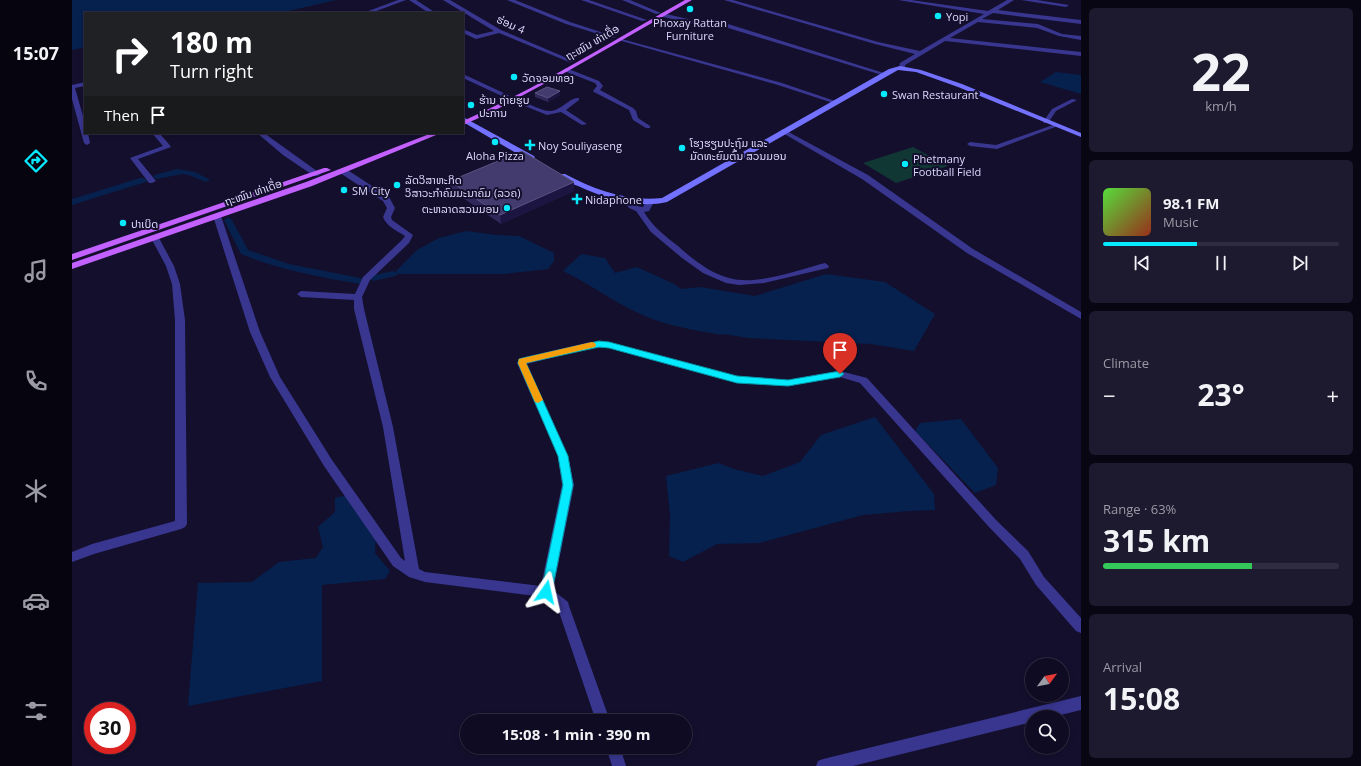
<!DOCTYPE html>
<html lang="en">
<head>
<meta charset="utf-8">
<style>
	body { margin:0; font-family:"Open Sans","Noto Sans Lao",sans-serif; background:#1d192f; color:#f1f3f6; height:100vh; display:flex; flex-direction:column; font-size:15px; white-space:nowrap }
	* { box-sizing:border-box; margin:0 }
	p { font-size:13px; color:#9b9ba5 }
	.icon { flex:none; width:22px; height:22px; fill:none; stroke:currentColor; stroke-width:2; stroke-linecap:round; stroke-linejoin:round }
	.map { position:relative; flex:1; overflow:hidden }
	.sheet { display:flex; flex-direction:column; gap:8px; padding:8px; background:#080613; width:280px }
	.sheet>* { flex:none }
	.banner { position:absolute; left:12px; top:12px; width:380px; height:122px; border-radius:0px; box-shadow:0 2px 6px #0003,0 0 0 1px #2f2b40; background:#202124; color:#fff; overflow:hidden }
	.needle { width:26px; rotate:58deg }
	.controls { position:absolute; left:953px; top:658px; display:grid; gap:8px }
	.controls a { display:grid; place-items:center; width:44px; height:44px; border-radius:50%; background:#0f0b22; box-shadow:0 2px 6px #0003,0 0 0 1px #2f2b40; font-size:20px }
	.speed { position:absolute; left:12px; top:702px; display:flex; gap:8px; font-size:20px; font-weight:700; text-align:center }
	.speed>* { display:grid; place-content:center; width:52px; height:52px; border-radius:50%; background:#0f0b22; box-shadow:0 2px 6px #0003,0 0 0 1px #2f2b40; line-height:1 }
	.speed .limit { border:6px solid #d22; background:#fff; color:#111 }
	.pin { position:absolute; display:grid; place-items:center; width:34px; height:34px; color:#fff; margin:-41px -17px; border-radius:50% 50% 50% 0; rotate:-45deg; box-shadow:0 0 4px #0007 }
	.pin .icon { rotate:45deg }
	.me { position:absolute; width:44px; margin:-22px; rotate:11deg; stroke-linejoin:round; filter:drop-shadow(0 0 3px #0008) }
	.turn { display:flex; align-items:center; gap:14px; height:84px; padding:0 20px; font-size:18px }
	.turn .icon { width:52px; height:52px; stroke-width:2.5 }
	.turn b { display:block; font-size:28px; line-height:34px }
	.then { display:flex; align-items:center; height:38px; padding:0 20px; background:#0003; gap:8px; font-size:15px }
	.big { font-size:30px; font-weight:700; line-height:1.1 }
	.sheet .tile { flex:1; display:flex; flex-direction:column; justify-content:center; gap:6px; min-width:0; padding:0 14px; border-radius:6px; background:#1d192f }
	.sheet .dial { align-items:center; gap:0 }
	.dial b { font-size:52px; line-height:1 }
	.song { display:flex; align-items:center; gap:12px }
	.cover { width:48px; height:48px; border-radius:6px; background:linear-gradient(135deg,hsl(110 70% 55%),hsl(10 70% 35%)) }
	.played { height:4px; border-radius:2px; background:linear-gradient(90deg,#06eaff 40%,#2f2b40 40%) }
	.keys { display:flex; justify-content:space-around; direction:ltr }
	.heat { display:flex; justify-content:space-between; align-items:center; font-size:22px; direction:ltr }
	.charge { height:6px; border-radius:3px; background:linear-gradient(90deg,#34c759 63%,#2f2b40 0) }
	.trip { position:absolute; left:388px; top:714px; width:232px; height:40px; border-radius:20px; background:#0f0b22; box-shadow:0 2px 6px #0003,0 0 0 1px #2f2b40; font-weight:700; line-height:40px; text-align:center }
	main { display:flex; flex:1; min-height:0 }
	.tabs { display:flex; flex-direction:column; width:72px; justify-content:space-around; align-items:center; background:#06040e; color:#9b9ba5 }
	.tabs .icon { width:28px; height:28px }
	.tabs .active { color:#06eaff }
	.tabs b { font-size:18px; color:#f1f3f6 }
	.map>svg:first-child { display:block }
	.green { fill:#113735 }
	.water { fill:#06214e }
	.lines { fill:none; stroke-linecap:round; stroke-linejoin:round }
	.canal { fill:#06214e; fill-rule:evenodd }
	.street { fill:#38368f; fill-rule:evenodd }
	.secondary { fill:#7371ff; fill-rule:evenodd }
	.primary { fill:#c261ff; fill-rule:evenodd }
	.wall { fill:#30275b }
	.shaded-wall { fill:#1d1541 }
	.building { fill:#433a6d; stroke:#5b5384 }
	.route { fill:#06eaff; stroke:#0498a6 }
	.slow { fill:#f59e0b }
	.poi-dot { fill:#06eaff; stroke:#140f2d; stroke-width:1.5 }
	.labels { text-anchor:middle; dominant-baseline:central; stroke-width:4; stroke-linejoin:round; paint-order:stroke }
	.far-poi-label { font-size:11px; fill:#dedaff; stroke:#140f2d; text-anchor:start }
	.far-street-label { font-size:11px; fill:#dedaff; stroke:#140f2d }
</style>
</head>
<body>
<main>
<nav class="tabs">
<b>15:07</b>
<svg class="icon active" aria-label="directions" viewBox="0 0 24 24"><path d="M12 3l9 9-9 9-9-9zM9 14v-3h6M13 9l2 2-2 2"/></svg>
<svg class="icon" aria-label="music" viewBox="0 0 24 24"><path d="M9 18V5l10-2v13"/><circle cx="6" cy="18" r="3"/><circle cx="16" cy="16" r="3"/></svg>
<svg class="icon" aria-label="phone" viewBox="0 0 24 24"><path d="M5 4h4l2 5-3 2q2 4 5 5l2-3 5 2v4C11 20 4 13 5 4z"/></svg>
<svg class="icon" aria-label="climate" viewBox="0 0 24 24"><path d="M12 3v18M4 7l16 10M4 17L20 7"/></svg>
<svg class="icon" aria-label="car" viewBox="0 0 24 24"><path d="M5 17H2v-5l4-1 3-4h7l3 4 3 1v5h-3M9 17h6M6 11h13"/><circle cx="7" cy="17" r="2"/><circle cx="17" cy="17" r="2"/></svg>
<svg class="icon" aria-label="filters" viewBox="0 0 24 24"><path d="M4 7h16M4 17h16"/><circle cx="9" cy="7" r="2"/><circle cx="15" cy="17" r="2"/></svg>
</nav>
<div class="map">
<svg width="1009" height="766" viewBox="0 0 1009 766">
	<rect width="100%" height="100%" fill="#140f2d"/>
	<path class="green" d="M841,147L876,166L824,183L791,163Z"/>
	<path class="water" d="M0,0H264L208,13H13V47L0,50Z
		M984,72L1009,75V94L968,82Z
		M394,231L425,235L447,236L482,253V261L476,269L431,274H321L345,250L367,238Z
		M509,254L533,258L543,273L565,267L602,284L609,289L628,287L683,296L754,274L813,282L863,314L842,351L799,344L676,338L652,334L650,335C621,330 590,325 564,312C539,300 516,283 491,271Z
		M803,417L862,494L863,510L837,511L791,515L687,543L645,544L611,562L597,556L598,515L594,476L646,463L662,469L691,476L728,462L749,435Z
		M889,419L926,468L924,485L903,493L843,431L848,423Z
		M279,494L304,537L303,553L318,571L313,579L250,585V681L116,706L126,583L180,582L207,562L244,558L251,547L246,527L263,512V498Z"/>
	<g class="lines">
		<path class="canal" d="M105,169L123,172L138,180L134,182L117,175L110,174L85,179L81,177L82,175Z
			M68,178H71L75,180L74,182L0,205V199Z
			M156,217L160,220L176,250L217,264L288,278L293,281L288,284C247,277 207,270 169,254L152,220Z
			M321,271L326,274L324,276L301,281L296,278L298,276Z"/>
		<path class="street" d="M326,0H334L299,13H291Z
			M337,0H344L364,13H357Z
			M371,0H378L429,30L502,61L497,62L427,33L404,39L391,33V29L405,35L422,31Z
			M435,0H443L498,22L544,37L539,38L494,24Z
			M509,0H517L575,20L570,21Z
			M550,0H558L589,13L584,14Z
			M652,0H661L806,42L848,51L912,14L826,0H839L916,11L935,0H942L926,10L1009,20V24L921,13L910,19L966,24L990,34L1009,36V40L987,36L965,28L906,22L878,38L1009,52V56L873,41L833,65V68L830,70L827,68L828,63L843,54L803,44Z
			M949,0H965L997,5L994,7Z
			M590,13L620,20L656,24L815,74L810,75L653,27L620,24L588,16V14Z
			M546,38L710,83L766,102L761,103L706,85L546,40Z
			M494,68L527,81L531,86L528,90L561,108L564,111L566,118L578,126V128H574L561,120L557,110L522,92L521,91L525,86L523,83L492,71L491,70Z
			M391,74L436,95L437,96L432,97L391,78Z
			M13,82V86L3,88L13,123V133H16L18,143L15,145L12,143L0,99V85Z
			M440,97C450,100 467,110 476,111C489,112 497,97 507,98V100L494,110L515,124L510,125L489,112L475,115L438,100V98Z
			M1000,99L1005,100L984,111L976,123H972L971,122L980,109Z
			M981,125L986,126L925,149L898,146L895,144L898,142L924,145Z
			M711,129L796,175L901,249L1009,312V319L895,253L790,179L709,132L708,131Z
			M80,133H87L96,143L99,147L66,159L84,181L80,183H77L58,158L91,146Z
			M185,133H192L249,174L245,176H242L211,155Z
			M268,169H274L317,197L323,208L319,217L320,220L341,235L337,243L298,280L290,297L292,309L321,427L347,569L353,572L469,586L490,485L486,456L445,363L450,358L453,357L518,342H537L665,377L716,380L768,371L795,378L925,521L956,551L972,577L1009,618V633L1004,631L964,585L948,559L917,527L788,383L768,377L716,386L665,383L537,348H518L455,364L496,456L502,485L481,590L496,602L497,606L538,721H524L486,609L471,597L353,582L337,577L321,566L252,466L198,377L178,332L141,216L142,214H145L149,216L188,332L208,377L260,460L329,558L333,561L311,427L282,309V300L229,297L225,294L229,291L283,294L291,277L330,240L333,236C324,230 315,227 311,217L315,208L311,201L268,173Z
			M551,197H557C561,203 563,207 571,207L575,200H581L582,202L577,211L572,212C580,226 593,236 606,246C620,259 638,273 657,278C685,286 726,270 753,263L757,266L756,268L692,283L667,285L654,283L631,273L610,258L579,232L564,211L557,208L550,199Z
			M80,236H86L87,238L102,266L108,284L113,320L115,524L113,527L109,529L22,554L0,562V552L20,544L103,521V320L100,284L94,266L79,238Z
			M1009,696V710L980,717H960V722L781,766H744L746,761L751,759Z
			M534,747H548L554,766H540Z"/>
		<path class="secondary" d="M828,66L849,70L890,84L1009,133V137L886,87L844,72L826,70L595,202C565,209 532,198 506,186C499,183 491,181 486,176L487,174H493C523,190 556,202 590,198L817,69Z
			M391,117L462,156L463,158L459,160H456L391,122Z"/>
		<path class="primary" d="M613,0H620L496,71L418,113L391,125V121C468,87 540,41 613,0Z
			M360,133H369L240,186L0,269V263L234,182Z
			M252,168H255L259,170L0,260V254Z"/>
	</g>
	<path class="wall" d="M488,91V95L476,102L463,97V93Z
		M378,181L502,191L429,224L379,190Z"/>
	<path class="shaded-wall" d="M488,91V95L476,102V98Z
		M502,182V191L429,224L428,215Z"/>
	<path class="building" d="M475,87L488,91L476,98L463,93Z
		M450,151L502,182L428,215L378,181Z"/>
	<path class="route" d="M527,341L537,342L665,376L716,380L768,371L772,374L768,377L716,386L665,383L537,348L527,347L454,363L496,456L501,485L480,592L479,596L474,597L470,596L469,592L491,485L486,456L446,363L447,359L451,358Z"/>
	<path class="slow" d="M520,342L523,343L524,345L523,347L454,363L471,400L466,403L463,402L446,363L447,359Z"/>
	<g class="poi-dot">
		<circle cx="618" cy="9" r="4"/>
		<circle cx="866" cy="16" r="4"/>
		<circle cx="442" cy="77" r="4"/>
		<circle cx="812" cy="94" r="4"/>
		<circle cx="399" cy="105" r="4"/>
		<circle cx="423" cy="142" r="4"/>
		<path d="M456 139h4v4h4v4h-4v4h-4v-4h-4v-4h4z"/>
		<circle cx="610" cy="148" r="4"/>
		<circle cx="833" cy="164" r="4"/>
		<circle cx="325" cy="185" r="4"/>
		<circle cx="272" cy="190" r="4"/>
		<path d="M503 193h4v4h4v4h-4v4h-4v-4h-4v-4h4z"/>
		<circle cx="435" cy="208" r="4"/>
		<circle cx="51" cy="223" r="4"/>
	</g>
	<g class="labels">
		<g class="far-poi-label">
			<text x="874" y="16">Yopi</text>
			<text x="618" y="22" text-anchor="middle">Phoxay Rattan<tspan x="618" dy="13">Furniture</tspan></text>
			<text x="450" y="77">ວັດຈອມທອງ</text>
			<text x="820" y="94">Swan Restaurant</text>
			<text x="407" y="99">ຮ້ານ ຖ່າຍຮູບ<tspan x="407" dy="13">ປະການ</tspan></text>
			<text x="618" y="142">ໂຮງຮຽນປະຖົມ ແລະ<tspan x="618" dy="13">ມັດທະຍົມຕົ້ນ ສວນມອນ</tspan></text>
			<text x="466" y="145">Noy Souliyaseng</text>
			<text x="423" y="155" text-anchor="middle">Aloha Pizza</text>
			<text x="841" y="158">Phetmany<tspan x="841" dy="13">Football Field</tspan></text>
			<text x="333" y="179">ລັດວິສາຫະກິດ<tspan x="333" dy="13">ວິສາວະກຳຄົມມະນາຄົມ (ລວຄ)</tspan></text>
			<text x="280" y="190">SM City</text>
			<text x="513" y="199">Nidaphone</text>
			<text x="427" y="208" text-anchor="end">ຕະຫລາດສວນມອນ</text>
			<text x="59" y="223">ປາເບິດ</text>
		</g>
		<g class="far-street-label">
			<text transform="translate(439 24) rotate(24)">ຮ່ອມ 4</text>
			<text transform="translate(520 42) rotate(-30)">ຖະໝົນ ທ່າເດື່ອ</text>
			<text transform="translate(181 192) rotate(-19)">ຖະໝົນ ທ່າເດື່ອ</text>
		</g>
	</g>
</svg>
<div class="controls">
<a><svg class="needle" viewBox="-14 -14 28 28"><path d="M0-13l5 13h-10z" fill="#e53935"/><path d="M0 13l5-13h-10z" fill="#9b9ba5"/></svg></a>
<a><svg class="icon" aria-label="search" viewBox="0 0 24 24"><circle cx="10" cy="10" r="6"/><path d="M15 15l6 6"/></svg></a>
</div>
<div class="speed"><div class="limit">30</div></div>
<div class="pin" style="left:768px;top:374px;background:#d93025"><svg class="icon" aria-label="arrive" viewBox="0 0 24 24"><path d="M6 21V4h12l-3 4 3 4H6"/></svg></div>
<svg class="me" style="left:474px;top:592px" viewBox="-20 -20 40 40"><path d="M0-17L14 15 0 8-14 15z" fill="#06eaff" stroke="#fff" stroke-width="4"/></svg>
<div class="trip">15:08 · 1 min · 390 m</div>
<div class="banner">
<div class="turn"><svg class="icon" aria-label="right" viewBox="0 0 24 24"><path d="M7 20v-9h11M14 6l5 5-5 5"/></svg><div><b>180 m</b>Turn right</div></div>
<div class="then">Then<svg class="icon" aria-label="arrive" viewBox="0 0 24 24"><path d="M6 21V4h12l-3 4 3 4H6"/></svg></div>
</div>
</div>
<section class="sheet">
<div class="tile dial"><b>22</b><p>km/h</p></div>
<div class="tile">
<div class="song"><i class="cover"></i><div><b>98.1 FM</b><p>Music</p></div></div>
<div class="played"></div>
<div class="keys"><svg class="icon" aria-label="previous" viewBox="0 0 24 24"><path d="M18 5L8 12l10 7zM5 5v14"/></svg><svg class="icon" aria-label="pause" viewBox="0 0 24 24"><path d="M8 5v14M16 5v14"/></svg><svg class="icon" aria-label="next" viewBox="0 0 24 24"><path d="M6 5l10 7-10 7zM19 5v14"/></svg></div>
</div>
<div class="tile"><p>Climate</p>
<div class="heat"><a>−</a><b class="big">23°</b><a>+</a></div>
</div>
<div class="tile"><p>Range · 63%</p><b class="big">315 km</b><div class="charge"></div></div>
<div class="tile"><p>Arrival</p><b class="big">15:08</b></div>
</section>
</main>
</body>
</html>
